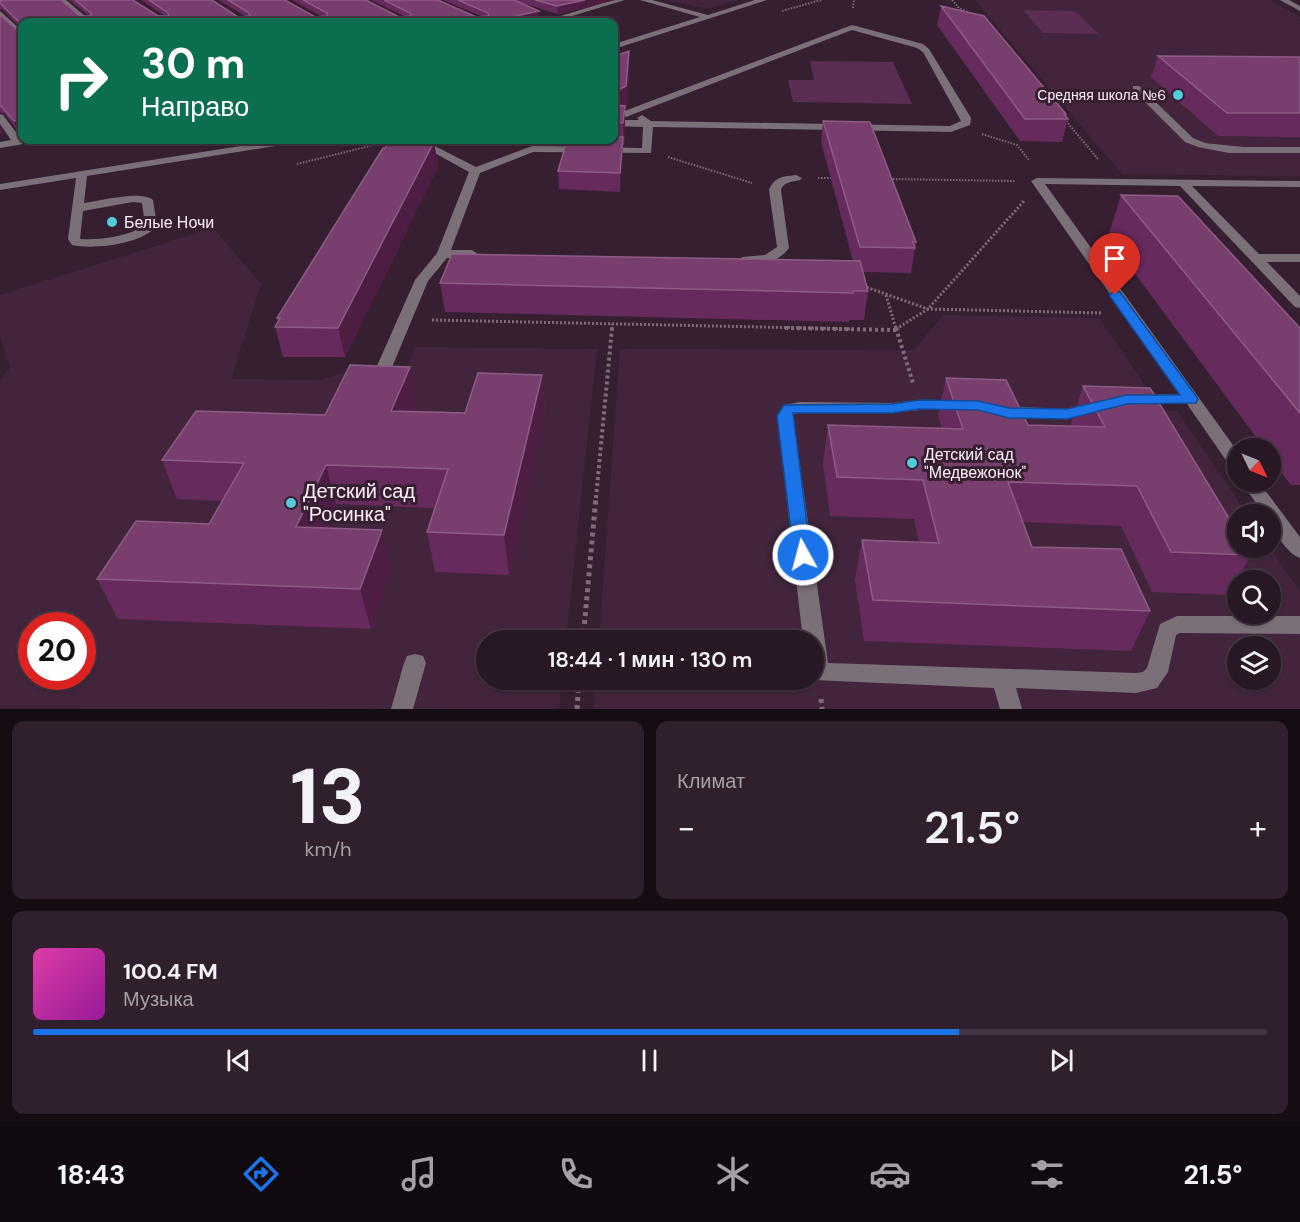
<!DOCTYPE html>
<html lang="ru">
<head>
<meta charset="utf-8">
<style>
	body { margin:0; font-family:"DM Sans",sans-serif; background:#30202d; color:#f1f3f6; height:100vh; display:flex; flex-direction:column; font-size:22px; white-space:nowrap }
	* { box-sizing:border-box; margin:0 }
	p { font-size:20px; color:#a59fa7 }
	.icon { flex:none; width:33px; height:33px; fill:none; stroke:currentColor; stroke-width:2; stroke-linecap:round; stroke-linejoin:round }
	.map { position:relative; height:709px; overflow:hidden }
	.details { display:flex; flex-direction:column; gap:12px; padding:12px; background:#160d14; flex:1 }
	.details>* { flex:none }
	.banner { position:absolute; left:18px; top:18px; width:600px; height:126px; border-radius:12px; box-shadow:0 2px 4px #0004,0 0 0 2px #443642; background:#0b6e4f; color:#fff; overflow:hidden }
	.needle { width:39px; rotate:133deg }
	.controls { position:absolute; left:1227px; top:438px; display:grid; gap:12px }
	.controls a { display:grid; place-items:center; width:54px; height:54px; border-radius:50%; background:#281725; box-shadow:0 2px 4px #0004,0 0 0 2px #443642; font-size:30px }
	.speed { position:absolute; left:18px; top:612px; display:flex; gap:12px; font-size:30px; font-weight:700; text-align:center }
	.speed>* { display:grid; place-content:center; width:78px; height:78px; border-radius:50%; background:#281725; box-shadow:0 2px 4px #0004,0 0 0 2px #443642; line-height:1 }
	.speed .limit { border:9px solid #d22; background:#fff; color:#111 }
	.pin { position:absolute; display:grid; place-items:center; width:51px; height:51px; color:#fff; margin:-62px -26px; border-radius:50% 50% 50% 0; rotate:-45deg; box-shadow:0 0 6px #0007 }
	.pin .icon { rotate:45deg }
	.me { position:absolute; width:66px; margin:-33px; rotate:353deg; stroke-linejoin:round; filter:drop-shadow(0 0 4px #0008) }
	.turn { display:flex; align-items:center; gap:21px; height:126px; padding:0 24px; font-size:27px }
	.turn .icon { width:78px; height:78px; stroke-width:2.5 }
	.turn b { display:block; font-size:42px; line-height:51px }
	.big { font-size:45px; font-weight:600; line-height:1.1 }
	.details .widget { flex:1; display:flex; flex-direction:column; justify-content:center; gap:9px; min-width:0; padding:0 21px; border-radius:12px; background:#30202d }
	.details .dial { align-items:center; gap:0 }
	.dial b { font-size:78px; line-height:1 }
	.song { display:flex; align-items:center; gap:18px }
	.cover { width:72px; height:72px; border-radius:9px; background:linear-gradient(135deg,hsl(320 70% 55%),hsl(300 70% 35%)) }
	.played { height:6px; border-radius:3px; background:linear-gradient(90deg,#1a73e8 75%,#443642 75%) }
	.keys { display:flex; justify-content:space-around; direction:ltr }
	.heat { display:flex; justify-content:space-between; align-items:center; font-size:33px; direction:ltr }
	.details .tiles { flex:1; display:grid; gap:12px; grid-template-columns:1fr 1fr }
	.widget:last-child { grid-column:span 2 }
	.trip { position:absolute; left:476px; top:630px; width:348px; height:60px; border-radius:30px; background:#281725; box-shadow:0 2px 4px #0004,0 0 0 2px #443642; font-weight:600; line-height:60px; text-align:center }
	.dock { display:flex; height:96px; justify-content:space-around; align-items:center; background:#10090f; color:#a59fa7 }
	.dock .icon { width:42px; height:42px }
	.dock .selected { color:#1a73e8 }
	.dock b { font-size:27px; color:#f1f3f6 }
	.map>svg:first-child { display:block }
	.built { fill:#42253c; fill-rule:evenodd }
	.green { fill:#5b2d52 }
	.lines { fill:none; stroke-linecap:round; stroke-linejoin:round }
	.path-far3 { stroke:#806b7b; stroke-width:2; stroke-dasharray:1.5 1.5; stroke-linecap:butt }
	.path-far2 { stroke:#806b7b; stroke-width:3; stroke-dasharray:2 2; stroke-linecap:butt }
	.path-far1 { stroke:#806b7b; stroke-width:4; stroke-dasharray:3 3; stroke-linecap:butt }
	.path { stroke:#806b7b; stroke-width:5; stroke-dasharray:4 4; stroke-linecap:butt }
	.minor { fill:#7b6f78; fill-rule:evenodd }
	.wall { fill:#672a5d }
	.shaded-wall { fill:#4d1d44 }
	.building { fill:#783f6e; stroke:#8d5b84; stroke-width:1.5 }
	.route { fill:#1a73e8; stroke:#114b97; stroke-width:1.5 }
	.poi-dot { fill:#53cbda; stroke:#361f31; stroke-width:2 }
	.labels { text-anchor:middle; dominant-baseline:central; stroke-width:6; stroke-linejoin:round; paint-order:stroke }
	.far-poi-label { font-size:14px; fill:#ffeffa; stroke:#361f31; text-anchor:end }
	.poi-label { font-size:16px; fill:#ffeffa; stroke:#361f31; text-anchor:start }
	.near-poi-label { font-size:20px; fill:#ffeffa; stroke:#361f31; text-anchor:start }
</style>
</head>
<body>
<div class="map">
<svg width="1300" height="709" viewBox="0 0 1300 709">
	<rect width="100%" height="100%" fill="#361f31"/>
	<path class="built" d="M663,0H738L708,9Z
		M975,0H1270L1300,17V176L1122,174Z
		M213,228L261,284L231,379L320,380L342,373L404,374L415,347L597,349L566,640H486V680H562L559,709L0,708V380L10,368L0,337V295ZM32,626H82V676H32Z
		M943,315L1099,318L1162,410L1177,411L1247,514H1238V548H1270L1300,592V709H594L596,680H813V640H599L620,349L914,350ZM1238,580H1270V614H1238ZM1238,646H1270V680H1238Z"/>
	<path class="green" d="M1023,10L1075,11L1099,34L1043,33Z
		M810,61L893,62L912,104L793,102L788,80H814Z"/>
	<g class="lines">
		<path class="path-far3" d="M952,0L959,8L977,17
			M853,8L854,0
			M782,11L821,0
			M1066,121L1098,159
			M982,134L1017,145L1029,160
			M668,157L752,183
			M297,164L394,140
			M818,178H835
			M887,179L1015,181"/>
		<path class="path-far2" d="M863,286L928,309L1101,313
			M886,295L896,329
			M432,320L854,329
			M612,329V324
			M896,329L928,309L1024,201"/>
		<path class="path-far1" d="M785,328L895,330L899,328
			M896,328L913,383
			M596,498L612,328"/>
		<path class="path" d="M583,640L596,497
			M821,699L822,709
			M577,709L579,680"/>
		<path class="minor" d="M58,0H66L92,22H84Z
			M613,0H625L552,22H541Z
			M640,0H652L708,15L755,0H767L614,49V44L700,17Z
			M1280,0H1289L1300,6V11Z
			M0,11L22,31V37L0,17Z
			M852,25L923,44L929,49L971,118L970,125L951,132L653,127L651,153L533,152L480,173L451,250H472L478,254L472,258H447L428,281L385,384L383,387H371L369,384L415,280L437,253L469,172L411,140H423L476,167L540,143L545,146L642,148L643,127L614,126V115ZM852,30L917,48L923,52L961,121L950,126L651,121L642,115L637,118L639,120H618Z
			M1133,86H1139L1193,138L1205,143L1243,147H1300V153H1229L1198,147L1185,142L1133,90Z
			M0,114L3,115L21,139L36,140L35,142L0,148V142L11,140L0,124Z
			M278,140H299L294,143L87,176L84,203C101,201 140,190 153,200L157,226C142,244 94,250 72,245L68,239L76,178L0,190V184ZM133,202L142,203L145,225C127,237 101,240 80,239L83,211Z
			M796,175L802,178L800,180C792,182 784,181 781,190L789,248C779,262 760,267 742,263L741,260L742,257L765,255L777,247L769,190C774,177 784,176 796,175Z
			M1037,178L1300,181V187L1192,186L1259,254H1300V262H1267L1300,296V308L1295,307L1180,186L1045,184L1238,452V471L1232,469L1187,404H1132L1130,400L1132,396L1138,395L1180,394L1031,181Z
			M920,400H961L969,405L961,410H920L892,413L800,412L793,415L828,663L1136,673L1143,672L1147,668L1160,624L1177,616H1300V634L1180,633L1176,635L1168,672L1157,688L1136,693L1016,688L1022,709H1000L994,688L813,680V640H803L777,415L783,405L800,402L892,403Z
			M1094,402L1102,407L1100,411L1067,419L1002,416L996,415L994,411L996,407L1002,406L1067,409Z
			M1241,482H1259L1300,537V558C1287,554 1270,528 1270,514H1264Z
			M415,654L423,656L426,663L413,709H391L404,663L407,656Z"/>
	</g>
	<path class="wall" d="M0,0L80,16H89L69,0H133L158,16H165L141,0H212L238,17L245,16L218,0H285L315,17L321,16L292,0H366L399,17L404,16L371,0H438L476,17L481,16L443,0H615L558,14L519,2L539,11V18L22,22L17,130L5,114L0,112V15L18,31H21V28L2,9H0Z
		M941,6L1066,114V116L1068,119L1062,142L1020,141L937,25Z
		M629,51V72L627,108L625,109V129L624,145H623L620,192L559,189L558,171L614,140V56Z
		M1158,56L1300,57V137L1218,136L1151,77Z
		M823,121L916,242L911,273L863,272L868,291L864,320H849V322L445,312L440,283L853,261L821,142Z
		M434,142L438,167L345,357H283L275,327L278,322L277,318Z
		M1121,195L1300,328V485H1291L1270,457V448H1264L1108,237Z
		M542,375L545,412L509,575L435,572L427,532L435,508L336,504L326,528L391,570L371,629L118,619L97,579L209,524L222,501L177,499L162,460L325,415L416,404L414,411L465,413Z
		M946,378L1028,425L1072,426L1071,424L1083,386L1251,555L1229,595L1152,592L1121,526L1023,522L1032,547L1150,611L1131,651L864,641L855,580L862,540L919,542L914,519L830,516L823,463L828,425L942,429L938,415Z"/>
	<path class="shaded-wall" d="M585,0H615L558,14L557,6Z
		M539,11V18L521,22H489Z
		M629,51V72L627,108L625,109V129L624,145L623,123L614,114V92Z
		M22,119V129L17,130L14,121Z
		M0,125L4,133L0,134Z
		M623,137V155L620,192V173Z
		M434,142L438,167L345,357L338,328Z
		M410,367L416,404L399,449L391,411Z
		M542,375L545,412L509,575L504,535Z
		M326,465L336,504L309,567L296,527Z
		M382,530L391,570L371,629L360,589Z"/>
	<path class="building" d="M0,0H61L80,16H91V13L75,0H133L158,16H169L168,13L149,0H212L238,17L250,16L249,13L228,0H285L315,17L327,16V13L303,0H366L399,17L411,16L410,13L384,0H438L476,17L489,16L488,13L458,0H514L539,11L489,22H22V119L14,121L0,105V15L18,31H21V24L0,3Z
		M535,0H585L557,6Z
		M941,6L984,16L1066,114H1064L1068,119H1025Z
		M629,51L626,86L614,92V56Z
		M1158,56L1300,57V113H1227Z
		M614,105L625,106L623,123L614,122Z
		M823,121L870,122L916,242H913L915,248L860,247Z
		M614,137H623L620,173L558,171L567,140H614Z
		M389,141L434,142L338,328L275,327L280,318H277L383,148H385Z
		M1121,195L1178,196L1300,328V413Z
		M452,254L860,261L868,291H853V293L440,283Z
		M350,365L410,367L391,411L465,413L478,373L542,375L504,535L427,532L448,469L326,465L296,527L382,530L360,589L97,579L136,521L209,524L244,463L162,460L196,411L325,415Z
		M946,378L1006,380L1028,425L1105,427L1083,386L1150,388L1238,533V548H1246L1251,555L1171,552L1137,486L1008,482L1032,547L1121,549L1150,611L873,600L862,540L939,543L923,480L837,477L828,425L963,429Z"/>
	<path class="route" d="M1115,291L1120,292L1196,396L1198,399L1196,403L1127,404L1067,419L1009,418L978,410L920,409L892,413H793L811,555L809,560L803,562L796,560L794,555L777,416L784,405L892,404L920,400L978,401L1009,408L1067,409L1127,395H1180L1109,295Z"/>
	<g class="poi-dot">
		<circle cx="1178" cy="95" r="6"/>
		<circle cx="112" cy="222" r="6"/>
		<circle cx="912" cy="463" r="6"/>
		<circle cx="291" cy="503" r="6"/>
	</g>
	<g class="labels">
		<g class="far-poi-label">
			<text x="1166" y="95">Средняя школа №6</text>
		</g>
		<g class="poi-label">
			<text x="124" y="222">Белые Ночи</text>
			<text x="924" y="454">Детский сад<tspan x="924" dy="18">"Медвежонок"</tspan></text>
		</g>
		<g class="near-poi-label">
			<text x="303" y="491">Детский сад<tspan x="303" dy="23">"Росинка"</tspan></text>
		</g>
	</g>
</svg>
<div class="controls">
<a><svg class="needle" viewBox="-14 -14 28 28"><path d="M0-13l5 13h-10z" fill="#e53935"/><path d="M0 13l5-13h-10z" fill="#a59fa7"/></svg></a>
<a><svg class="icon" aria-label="sound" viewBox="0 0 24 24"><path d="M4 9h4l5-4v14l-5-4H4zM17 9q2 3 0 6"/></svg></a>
<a><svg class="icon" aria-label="search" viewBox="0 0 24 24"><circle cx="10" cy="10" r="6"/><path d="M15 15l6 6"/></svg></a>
<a><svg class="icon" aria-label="layers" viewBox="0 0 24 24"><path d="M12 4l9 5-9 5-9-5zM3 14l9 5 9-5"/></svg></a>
</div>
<div class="speed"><div class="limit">20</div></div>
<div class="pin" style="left:1115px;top:295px;background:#d93025"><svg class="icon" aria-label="arrive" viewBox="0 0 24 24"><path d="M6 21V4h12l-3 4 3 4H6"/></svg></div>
<svg class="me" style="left:803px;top:555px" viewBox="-20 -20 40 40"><circle r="17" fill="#1a73e8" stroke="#fff" stroke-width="3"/><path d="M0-11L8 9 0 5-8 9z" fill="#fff"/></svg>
<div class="trip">18:44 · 1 мин · 130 m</div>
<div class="banner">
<div class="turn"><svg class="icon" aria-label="right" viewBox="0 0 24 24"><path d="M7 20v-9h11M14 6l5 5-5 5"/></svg><div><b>30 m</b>Направо</div></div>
</div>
</div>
<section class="details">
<div class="tiles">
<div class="widget dial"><b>13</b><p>km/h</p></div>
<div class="widget"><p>Климат</p>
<div class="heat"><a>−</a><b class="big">21.5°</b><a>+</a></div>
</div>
<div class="widget">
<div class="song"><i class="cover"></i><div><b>100.4 FM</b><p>Музыка</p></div></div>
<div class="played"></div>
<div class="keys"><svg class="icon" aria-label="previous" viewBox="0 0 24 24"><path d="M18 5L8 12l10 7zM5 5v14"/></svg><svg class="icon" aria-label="pause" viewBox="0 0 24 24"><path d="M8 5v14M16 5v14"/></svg><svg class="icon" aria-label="next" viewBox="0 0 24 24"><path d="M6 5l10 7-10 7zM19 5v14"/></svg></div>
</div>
</div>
</section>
<nav class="dock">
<b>18:43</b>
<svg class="icon selected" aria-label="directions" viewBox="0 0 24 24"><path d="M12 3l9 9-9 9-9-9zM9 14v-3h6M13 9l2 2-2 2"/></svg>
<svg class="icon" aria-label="music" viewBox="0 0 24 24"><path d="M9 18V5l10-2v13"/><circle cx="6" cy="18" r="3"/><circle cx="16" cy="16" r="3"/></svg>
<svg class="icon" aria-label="phone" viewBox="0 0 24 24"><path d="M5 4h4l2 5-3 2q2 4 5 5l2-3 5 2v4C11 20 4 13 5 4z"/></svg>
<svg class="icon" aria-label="climate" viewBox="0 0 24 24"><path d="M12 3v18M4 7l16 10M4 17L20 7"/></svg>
<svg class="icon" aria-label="car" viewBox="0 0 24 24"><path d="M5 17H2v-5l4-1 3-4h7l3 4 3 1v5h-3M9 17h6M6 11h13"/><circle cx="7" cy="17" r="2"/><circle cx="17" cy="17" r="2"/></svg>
<svg class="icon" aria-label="filters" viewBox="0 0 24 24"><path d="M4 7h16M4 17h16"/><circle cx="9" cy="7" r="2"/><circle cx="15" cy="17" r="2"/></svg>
<b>21.5°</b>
</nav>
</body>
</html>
